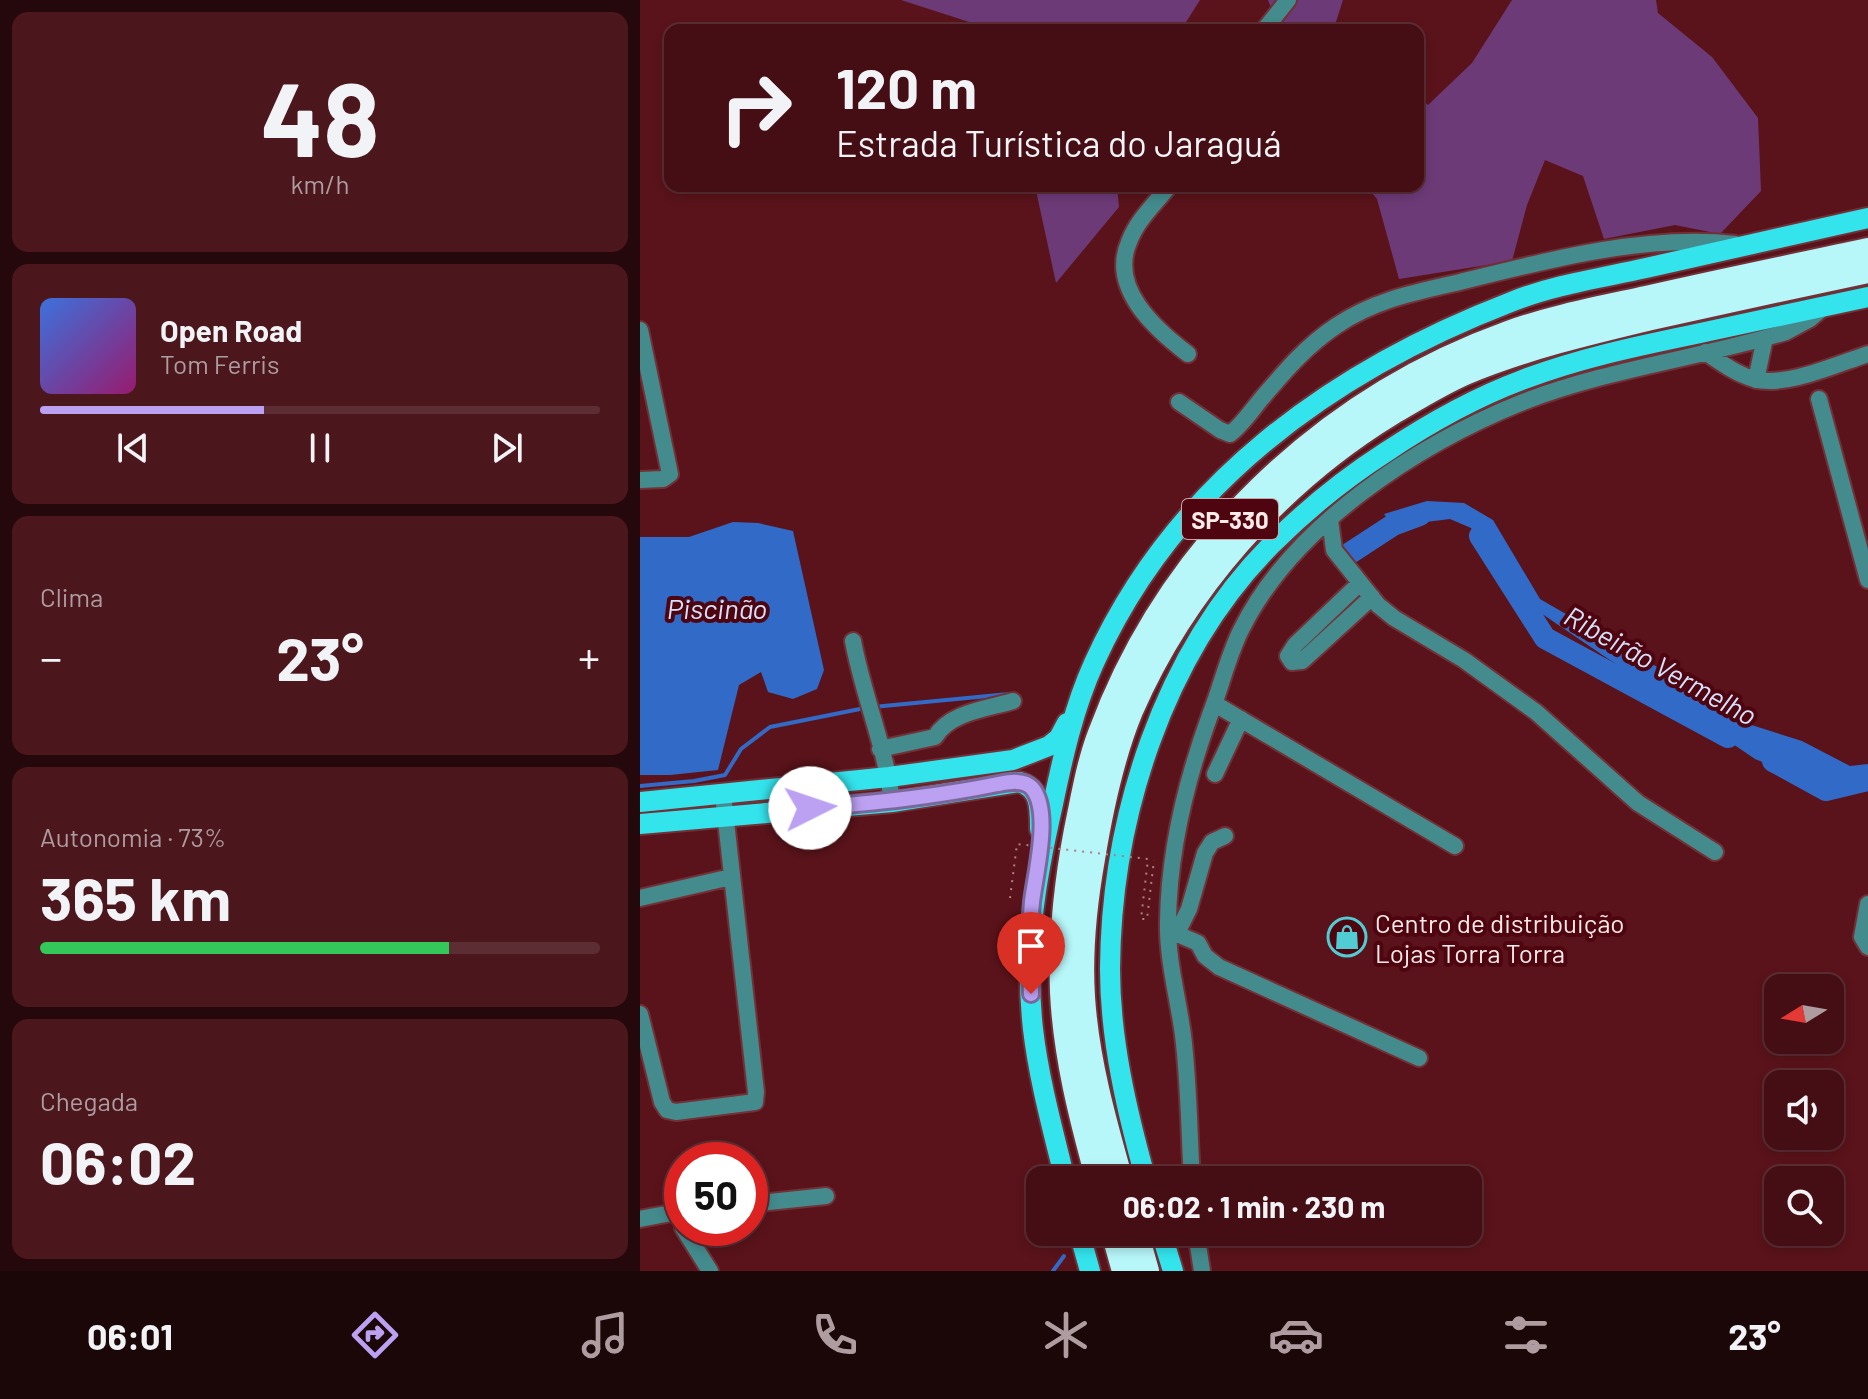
<!DOCTYPE html>
<html lang="pt">
<head>
<meta charset="utf-8">
<style>
	body { margin:0; font-family:Barlow,sans-serif; background:#4b171d; color:#f1f3f6; height:100vh; display:flex; flex-direction:column; font-size:30px; white-space:nowrap }
	* { box-sizing:border-box; margin:0 }
	p { font-size:26px; color:#af9ca0 }
	.icon { flex:none; width:44px; height:44px; fill:none; stroke:currentColor; stroke-width:2; stroke-linecap:round; stroke-linejoin:round }
	.map { position:relative; flex:1; overflow:hidden }
	.details { display:flex; flex-direction:column; gap:12px; padding:12px; background:#25080b; width:640px }
	.details>* { flex:none }
	.guide { position:absolute; left:24px; top:24px; width:760px; height:168px; border-radius:16px; box-shadow:0 4px 12px #0003,0 0 0 2px #5c2e34; background:#440e14; color:#f1f3f6; overflow:hidden }
	.needle { width:52px; rotate:259deg }
	.fabs { position:absolute; left:1124px; top:974px; display:grid; gap:16px }
	.fabs a { display:grid; place-items:center; width:80px; height:80px; border-radius:16px; background:#440e14; box-shadow:0 4px 12px #0003,0 0 0 2px #5c2e34; font-size:40px }
	.speed { position:absolute; left:24px; top:1142px; display:flex; gap:16px; font-size:40px; font-weight:700; text-align:center }
	.speed>* { display:grid; place-content:center; width:104px; height:104px; border-radius:50%; background:#440e14; box-shadow:0 4px 12px #0003,0 0 0 2px #5c2e34; line-height:1 }
	.speed .limit { border:12px solid #d22; background:#fff; color:#111 }
	.pin { position:absolute; display:grid; place-items:center; width:68px; height:68px; color:#fff; margin:-82px -34px; border-radius:50% 50% 50% 0; rotate:-45deg; box-shadow:0 0 8px #0007 }
	.pin .icon { rotate:45deg }
	.me { position:absolute; width:88px; margin:-44px; rotate:86deg; stroke-linejoin:round; filter:drop-shadow(0 0 6px #0008) }
	.turn { display:flex; align-items:center; gap:28px; height:168px; padding:0 40px; font-size:36px }
	.turn .icon { width:104px; height:104px; stroke-width:2.5 }
	.turn b { display:block; font-size:56px; line-height:68px }
	.big { font-size:60px; font-weight:700; line-height:1.1 }
	.details .card { flex:1; display:flex; flex-direction:column; justify-content:center; gap:12px; min-width:0; padding:0 28px; border-radius:16px; background:#4b171d }
	.details .dial { align-items:center; gap:0 }
	.dial b { font-size:104px; line-height:1 }
	.song { display:flex; align-items:center; gap:24px }
	.cover { width:96px; height:96px; border-radius:12px; background:linear-gradient(135deg,hsl(220 70% 55%),hsl(320 70% 35%)) }
	.played { height:8px; border-radius:4px; background:linear-gradient(90deg,#bca0f2 40%,#5c2e34 40%) }
	.keys { display:flex; justify-content:space-around; direction:ltr }
	.heat { display:flex; justify-content:space-between; align-items:center; font-size:44px; direction:ltr }
	.charge { height:12px; border-radius:6px; background:linear-gradient(90deg,#34c759 73%,#5c2e34 0) }
	.trip { position:absolute; left:386px; top:1166px; width:456px; height:80px; border-radius:16px; background:#440e14; box-shadow:0 4px 12px #0003,0 0 0 2px #5c2e34; font-weight:700; line-height:80px; text-align:center }
	.tab-bar { display:flex; height:128px; justify-content:space-around; align-items:center; background:#1b0608; color:#af9ca0 }
	.tab-bar .icon { width:56px; height:56px }
	.tab-bar .active { color:#bca0f2 }
	.tab-bar b { font-size:36px; color:#f1f3f6 }
	main { display:flex; flex:1; min-height:0 }
	.map>svg:first-child { display:block }
	.green { fill:#6d3a78 }
	.water { fill:#326ac8 }
	.lines { fill:none; stroke-linecap:round; stroke-linejoin:round }
	.stream { stroke:#326ac8; stroke-width:4 }
	.river { stroke:#326ac8; stroke-width:22 }
	.minor-casing { stroke:#713137; stroke-width:20 }
	.major-casing { stroke:#713137; stroke-width:24 }
	.highway-casing { stroke:#713137; stroke-width:28 }
	.minor { stroke:#448b8e; stroke-width:16 }
	.major { stroke:#33e4ed; stroke-width:20 }
	.highway { stroke:#b7f6f9; stroke-width:24 }
	.path-bridge { stroke:#ad8083; stroke-width:2; stroke-dasharray:2 6; stroke-linecap:butt }
	.route-casing { stroke:#7a689d; stroke-width:20 }
	.route { stroke:#bca0f2; stroke-width:14 }
	.labels { text-anchor:middle; dominant-baseline:central; stroke-width:8; stroke-linejoin:round; paint-order:stroke }
	.shield { fill:#4e0510; stroke:#c8a6a9; stroke-width:2 }
	.shield-label { font-size:24px; font-weight:bold; fill:#fdebea }
	.poi-label { font-size:26px; fill:#fdebea; stroke:#4e0510; text-anchor:start }
	.water-label { font-size:28px; font-style:italic; fill:#d3e2fa; stroke:#4e0510 }
</style>
</head>
<body>
<main>
<section class="details">
<div class="card dial"><b>48</b><p>km/h</p></div>
<div class="card">
<div class="song"><i class="cover"></i><div><b>Open Road</b><p>Tom Ferris</p></div></div>
<div class="played"></div>
<div class="keys"><svg class="icon" aria-label="previous" viewBox="0 0 24 24"><path d="M18 5L8 12l10 7zM5 5v14"/></svg><svg class="icon" aria-label="pause" viewBox="0 0 24 24"><path d="M8 5v14M16 5v14"/></svg><svg class="icon" aria-label="next" viewBox="0 0 24 24"><path d="M6 5l10 7-10 7zM19 5v14"/></svg></div>
</div>
<div class="card"><p>Clima</p>
<div class="heat"><a>−</a><b class="big">23°</b><a>+</a></div>
</div>
<div class="card"><p>Autonomia · 73%</p><b class="big">365 km</b><div class="charge"></div></div>
<div class="card"><p>Chegada</p><b class="big">06:02</b></div>
</section>
<div class="map">
<svg width="1228" height="1271" viewBox="0 0 1228 1271">
	<rect width="100%" height="100%" fill="#5a131a"/>
	<path class="green" d="M261,0H560L541,30H354Z
		M628,0H703L694,28L696,30H640Z
		M872,0H1016L1018,13L1072,57L1118,118L1121,191L1080,234L1035,225L964,239L943,176L905,160L887,205L872,261L759,279L737,199L726,186H778V97L788,105L832,63Z
		M395,186H477L479,207L416,283Z"/>
	<path class="water" d="M787,501L824,503L853,520L900,599L1050,686L1099,721L1162,741L1210,766L1228,764V790L1149,773L1115,759L892,607L831,528L810,519L786,522L758,533L744,514Z
		M93,522L118,523L153,531L184,670L177,689L153,699L128,692L121,672L99,685L78,770L30,775H0V537H49Z"/>
	<g class="lines">
		<path class="stream" d="M233,707L369,694
			M0,786L54,781L85,775L101,749L130,727L225,708
			M413,1271L424,1256"/>
		<path class="river" d="M840,536L905,638L1088,737
			M707,555L753,525L780,515
			M1133,761L1186,790L1228,780"/>
		<defs>
			<path id="minor" d="M624,30L648,0
				M529,186C515,204 497,220 489,242C469,288 515,329 548,354
				M0,330L30,474L23,479L0,480
				M1065,352C1080,362 1096,374 1114,379C1145,388 1197,364 1228,354
				M1116,380L1125,338
				M1179,399L1228,580
				M539,402L580,430L590,434C602,425 612,410 622,398C645,371 666,346 696,326C734,300 776,292 820,282C907,260 1007,234 1095,244
				M690,520L694,550L738,605L754,618L824,660L896,712L998,803L1075,852
				M720,583L655,645L648,656L652,662L662,661L732,597
				M213,641C223,695 246,748 252,802
				M575,704L815,846
				M240,749L295,737C310,712 347,709 373,701
				M575,774L601,719
				M0,898L91,877
				M1228,904L1222,937L1228,947
				M528,930L558,943L565,956L579,967L779,1058
				M537,933L549,909L565,853L572,842L585,836
				M0,1014L22,1102L27,1110L36,1112L115,1102L116,1092L83,794
				M552,1180C549,1132 549,1083 543,1035C538,997 527,960 528,921C529,851 546,781 570,715C581,687 588,656 601,630C653,525 778,444 883,402C968,369 1060,358 1146,332L1170,319L1184,307
				M110,1204L186,1196
				M0,1219L42,1211
				M43,1228L70,1271
				M556,1232L562,1271"/>
			<path id="major" d="M0,802L249,777L373,760L409,746L419,738L427,723
				M0,824L252,802L379,782C401,788 400,809 400,829
				M425,1180C413,1130 399,1080 393,1029C384,947 395,883 413,804C423,756 434,707 454,663C535,484 692,371 871,302C913,285 961,278 1006,268C1080,251 1154,235 1228,218
				M506,1180C487,1112 470,1040 470,969C471,818 523,654 631,545C666,510 704,479 746,452C788,424 834,398 882,380C937,359 993,347 1051,335C1110,322 1169,310 1228,297
				M439,1232L450,1271
				M521,1232L533,1271"/>
			<path id="highway" d="M458,1180C441,1118 425,1056 422,992C420,938 426,883 436,830C443,797 448,764 460,733C529,547 682,400 868,333C912,317 960,308 1006,298C1080,281 1154,266 1228,250
				M481,1180C464,1120 447,1059 443,997C440,951 445,904 453,859C461,810 472,757 491,711C544,589 639,482 752,413C776,399 800,384 825,373C885,348 948,333 1011,318C1083,302 1156,286 1228,271
				M473,1232L484,1271
				M496,1232L507,1271"/>
		</defs>
		<use href="#minor" class="minor-casing"/>
		<use href="#major" class="major-casing"/>
		<use href="#highway" class="highway-casing"/>
		<use href="#minor" class="minor"/>
		<use href="#major" class="major"/>
		<use href="#highway" class="highway"/>
		<path class="path-bridge" d="M370,898L377,844L508,859L501,919H507L514,860"/>
	</g>
	<g class="lines">
		<defs>
			<path id="route" d="M170,808C234,803 295,797 358,784C369,782 384,779 392,788C412,811 395,875 392,902C389,932 390,963 391,994"/>
		</defs>
		<use href="#route" class="route-casing"/>
		<use href="#route" class="route"/>
	</g>
	<defs>
		<symbol id="shop-ring" viewBox="-11 -11 22 22"><circle r="9.5" fill="#4e0510" stroke="#51ccd3" stroke-width="1.5"/><path d="M-5-2.5h2.3a2.7 3.5 0 0 1 5.4 0H5L5.5 6h-11ZM-1.5-2.5h3a1.5 2.3 0 0 0-3 0Z" fill="#51ccd3"/></symbol>
	</defs>
	<g fill-rule="evenodd">
		<use href="#shop-ring" x="685" y="915" width="44" height="44"/>
	</g>
	<g class="labels">
		<rect class="shield" x="542" y="499" width="96" height="40" rx="6"/>
		<g class="shield-label">
			<text x="590" y="519">SP-330</text>
		</g>
		<g class="poi-label">
			<text x="735" y="922">Centro de distribuição<tspan x="735" dy="30">Lojas Torra Torra</tspan></text>
		</g>
		<g class="water-label">
			<text x="77" y="608">Piscinão</text>
			<text transform="translate(1021 665) rotate(29)">Ribeirão Vermelho</text>
		</g>
	</g>
</svg>
<div class="fabs">
<a><svg class="needle" viewBox="-14 -14 28 28"><path d="M0-13l5 13h-10z" fill="#e53935"/><path d="M0 13l5-13h-10z" fill="#af9ca0"/></svg></a>
<a><svg class="icon" aria-label="sound" viewBox="0 0 24 24"><path d="M4 9h4l5-4v14l-5-4H4zM17 9q2 3 0 6"/></svg></a>
<a><svg class="icon" aria-label="search" viewBox="0 0 24 24"><circle cx="10" cy="10" r="6"/><path d="M15 15l6 6"/></svg></a>
</div>
<div class="speed"><div class="limit">50</div></div>
<div class="pin" style="left:391px;top:994px;background:#d93025"><svg class="icon" aria-label="arrive" viewBox="0 0 24 24"><path d="M6 21V4h12l-3 4 3 4H6"/></svg></div>
<svg class="me" style="left:170px;top:808px" viewBox="-20 -20 40 40"><circle r="19" fill="#fff"/><path d="M0-13L10 11 0 6-10 11z" fill="#bca0f2"/></svg>
<div class="trip">06:02 · 1 min · 230 m</div>
<div class="guide">
<div class="turn"><svg class="icon" aria-label="right" viewBox="0 0 24 24"><path d="M7 20v-9h11M14 6l5 5-5 5"/></svg><div><b>120 m</b>Estrada Turística do Jaraguá</div></div>
</div>
</div>
</main>
<nav class="tab-bar">
<b>06:01</b>
<svg class="icon active" aria-label="directions" viewBox="0 0 24 24"><path d="M12 3l9 9-9 9-9-9zM9 14v-3h6M13 9l2 2-2 2"/></svg>
<svg class="icon" aria-label="music" viewBox="0 0 24 24"><path d="M9 18V5l10-2v13"/><circle cx="6" cy="18" r="3"/><circle cx="16" cy="16" r="3"/></svg>
<svg class="icon" aria-label="phone" viewBox="0 0 24 24"><path d="M5 4h4l2 5-3 2q2 4 5 5l2-3 5 2v4C11 20 4 13 5 4z"/></svg>
<svg class="icon" aria-label="climate" viewBox="0 0 24 24"><path d="M12 3v18M4 7l16 10M4 17L20 7"/></svg>
<svg class="icon" aria-label="car" viewBox="0 0 24 24"><path d="M5 17H2v-5l4-1 3-4h7l3 4 3 1v5h-3M9 17h6M6 11h13"/><circle cx="7" cy="17" r="2"/><circle cx="17" cy="17" r="2"/></svg>
<svg class="icon" aria-label="filters" viewBox="0 0 24 24"><path d="M4 7h16M4 17h16"/><circle cx="9" cy="7" r="2"/><circle cx="15" cy="17" r="2"/></svg>
<b>23°</b>
</nav>
</body>
</html>
